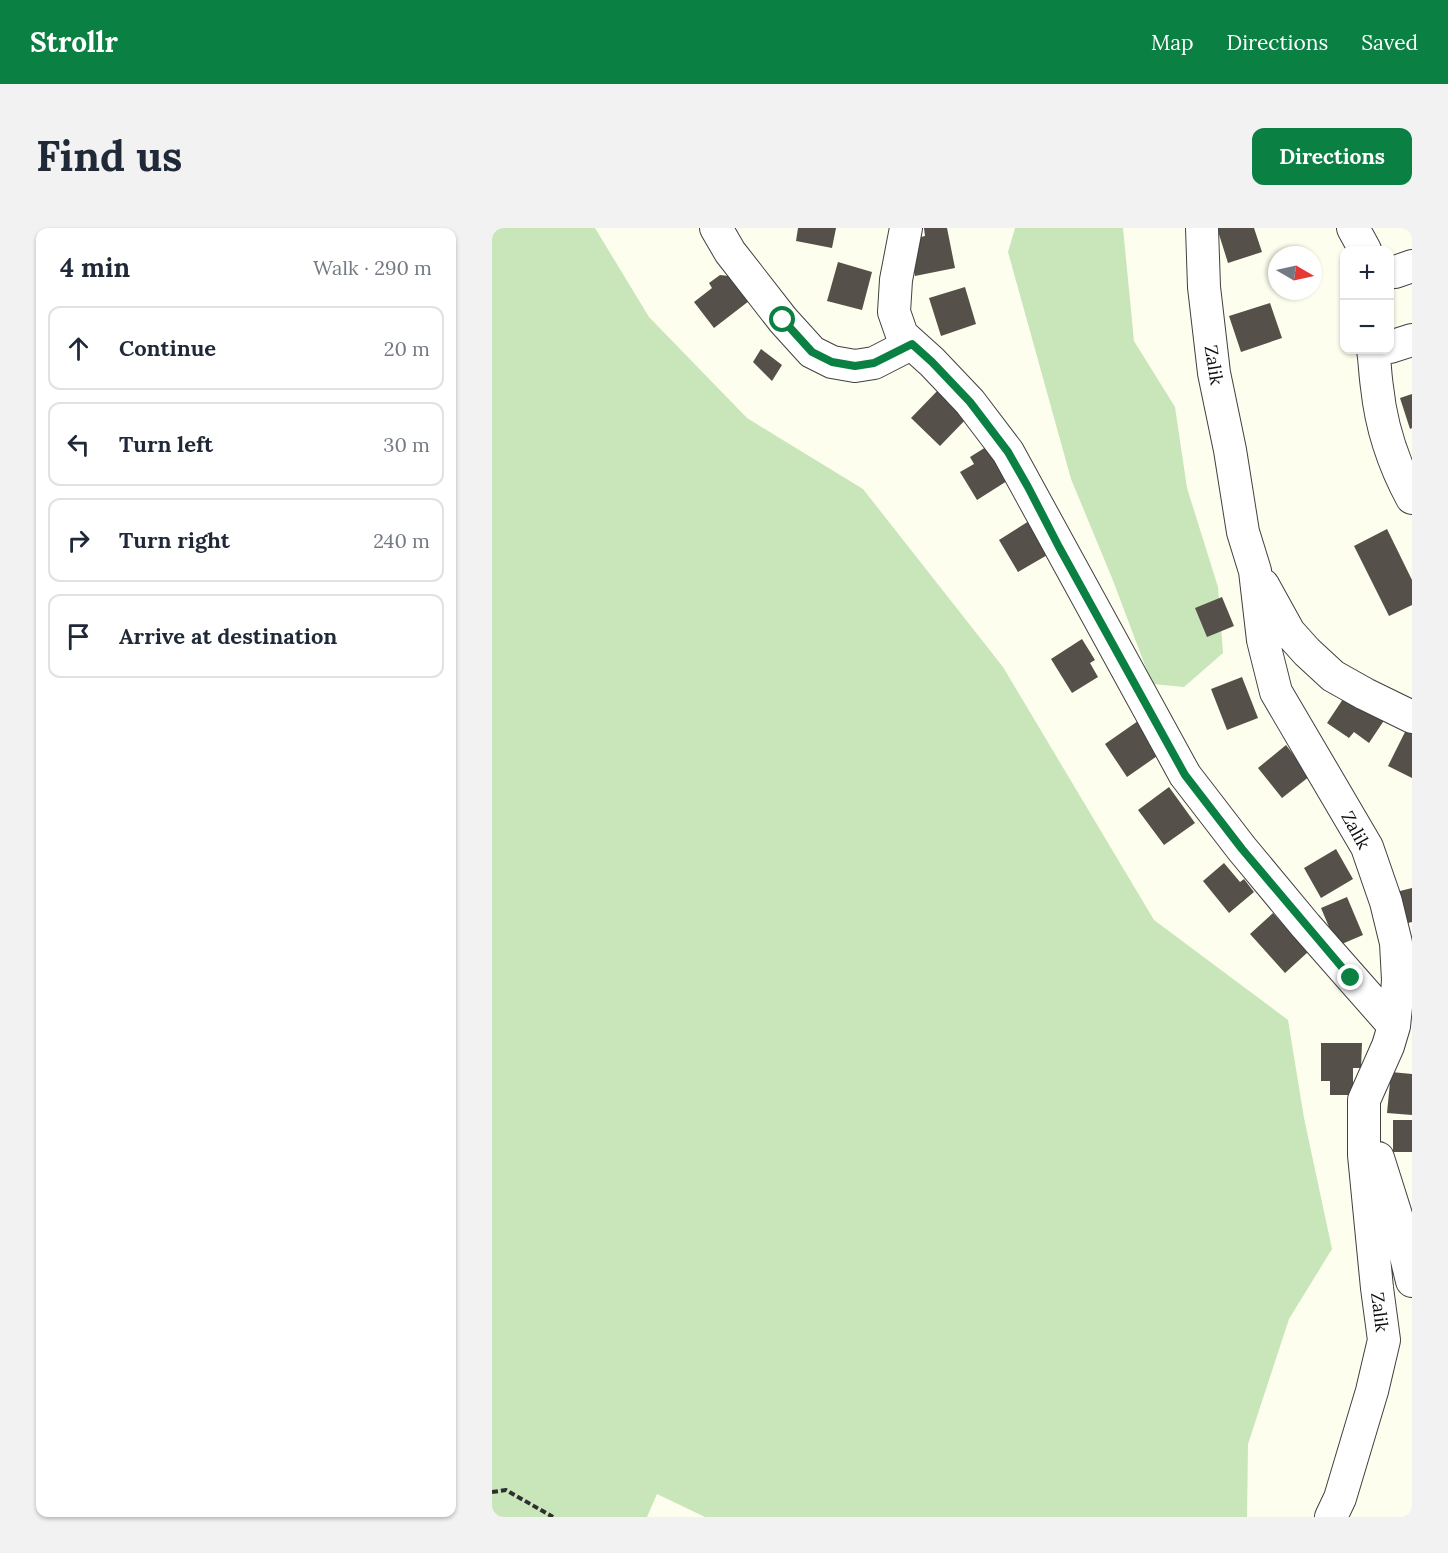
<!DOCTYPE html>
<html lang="en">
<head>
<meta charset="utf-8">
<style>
	:root { --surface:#fff; --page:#f2f2f3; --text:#1f2937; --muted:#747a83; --line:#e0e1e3; --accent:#0b8043 }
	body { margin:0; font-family:Lora,serif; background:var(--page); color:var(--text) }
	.controls { position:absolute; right:18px; top:18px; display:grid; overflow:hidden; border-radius:12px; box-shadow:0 2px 4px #0004 }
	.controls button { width:54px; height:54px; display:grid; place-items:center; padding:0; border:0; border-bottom:2px solid var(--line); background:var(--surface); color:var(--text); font:30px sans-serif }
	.compass { position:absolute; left:776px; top:18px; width:54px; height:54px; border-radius:50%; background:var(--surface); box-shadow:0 2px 4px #0004; rotate:99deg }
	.stop { position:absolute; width:18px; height:18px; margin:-14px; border:4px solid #0b8043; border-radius:50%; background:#fff }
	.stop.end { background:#0b8043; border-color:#fff; box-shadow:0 2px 6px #0008 }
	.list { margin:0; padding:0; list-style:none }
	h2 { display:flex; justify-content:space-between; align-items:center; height:78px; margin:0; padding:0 24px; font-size:26px }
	h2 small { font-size:20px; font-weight:400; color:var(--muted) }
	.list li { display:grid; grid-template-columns:39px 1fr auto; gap:18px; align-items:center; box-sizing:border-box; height:84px; margin:0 12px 12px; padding:0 12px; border:2px solid var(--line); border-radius:12px }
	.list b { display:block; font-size:22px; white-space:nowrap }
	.list em { font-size:20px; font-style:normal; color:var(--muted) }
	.icon { flex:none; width:33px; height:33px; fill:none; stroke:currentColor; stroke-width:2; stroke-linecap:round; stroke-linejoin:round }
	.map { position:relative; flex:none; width:920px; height:1289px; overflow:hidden; border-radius:12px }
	header { display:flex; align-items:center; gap:36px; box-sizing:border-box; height:84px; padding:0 30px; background:var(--accent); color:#fff }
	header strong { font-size:28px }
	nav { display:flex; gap:33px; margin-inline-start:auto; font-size:21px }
	.intro { display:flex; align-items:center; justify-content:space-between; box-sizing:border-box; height:144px; padding:0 36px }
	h1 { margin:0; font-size:42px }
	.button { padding:15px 27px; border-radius:12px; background:var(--accent); color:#fff; font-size:21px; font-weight:700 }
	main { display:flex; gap:36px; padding:0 36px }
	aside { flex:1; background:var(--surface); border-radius:12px; box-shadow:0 2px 4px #0004 }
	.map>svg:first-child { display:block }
	.green { fill:#c8e6ba }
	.building { fill:#55504a }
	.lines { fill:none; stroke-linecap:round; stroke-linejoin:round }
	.minor-casing { stroke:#404040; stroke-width:34 }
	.path { stroke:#2f2f2f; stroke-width:4; stroke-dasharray:6 3; stroke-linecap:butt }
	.minor { stroke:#fff; stroke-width:32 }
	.route { stroke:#0b8043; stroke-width:8 }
	.labels { text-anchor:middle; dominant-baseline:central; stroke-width:6; stroke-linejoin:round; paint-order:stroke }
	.street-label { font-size:18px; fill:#0d0d0d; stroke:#fff }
</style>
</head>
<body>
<header>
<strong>Strollr</strong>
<nav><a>Map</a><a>Directions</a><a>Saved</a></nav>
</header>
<div class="intro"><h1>Find us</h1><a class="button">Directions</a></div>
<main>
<aside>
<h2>4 min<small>Walk · 290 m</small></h2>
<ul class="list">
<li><svg class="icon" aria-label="ahead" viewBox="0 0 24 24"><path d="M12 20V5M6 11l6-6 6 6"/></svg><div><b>Continue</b></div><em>20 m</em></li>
<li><svg class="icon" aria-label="left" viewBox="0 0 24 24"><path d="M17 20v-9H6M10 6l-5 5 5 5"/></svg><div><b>Turn left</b></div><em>30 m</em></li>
<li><svg class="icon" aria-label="right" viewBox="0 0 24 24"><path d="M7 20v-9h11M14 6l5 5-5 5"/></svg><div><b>Turn right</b></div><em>240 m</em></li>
<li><svg class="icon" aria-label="arrive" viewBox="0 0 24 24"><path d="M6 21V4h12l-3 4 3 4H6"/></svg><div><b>Arrive at destination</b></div></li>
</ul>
</aside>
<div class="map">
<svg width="920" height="1289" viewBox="0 0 920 1289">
	<rect width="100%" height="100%" fill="#fefeee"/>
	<path class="green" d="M 0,0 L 103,0 L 157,89 L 255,190 L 371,261 L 511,439 L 662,692 L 796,792 L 812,890 L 840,1021 L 797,1091 L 756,1216 L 755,1289 L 213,1289 L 165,1266 L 155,1289 L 0,1289 Z
		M 523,0 L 631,0 L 642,113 L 683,179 L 695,260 L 726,359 L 731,425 L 692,459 L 660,456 L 620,350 L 579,251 L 516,24 Z"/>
	<path class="building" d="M 306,0 L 344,0 L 340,20 L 304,13 Z
		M 432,0 L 455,0 L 463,40 L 423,48 L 415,12 L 433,8 Z
		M 725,0 L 762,0 L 770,24 L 736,35 Z
		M 346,34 L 380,44 L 370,82 L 335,73 Z
		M 228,47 L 237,48 L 257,73 L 222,100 L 202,74 L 220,60 L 217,55 Z
		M 473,59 L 484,96 L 449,108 L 437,70 Z
		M 778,75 L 790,110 L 749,124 L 737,88 Z
		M 269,121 L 290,137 L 280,153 L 261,134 Z
		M 450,158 L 479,186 L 448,218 L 419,190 Z
		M 920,166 L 920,200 L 918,201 L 908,170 Z
		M 494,219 L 515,253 L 485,272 L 468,244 L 482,236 L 478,229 Z
		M 537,293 L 557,326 L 526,344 L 507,312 Z
		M 895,301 L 920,352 L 920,377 L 897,388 L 862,318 Z
		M 730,369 L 742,398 L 715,409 L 703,380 Z
		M 590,411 L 603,432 L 598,435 L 606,449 L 580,465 L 559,431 Z
		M 750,449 L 766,490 L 735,502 L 719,461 Z
		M 857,462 L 895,488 L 877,515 L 862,504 L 857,510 L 835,495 Z
		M 646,493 L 668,526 L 635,549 L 613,516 Z
		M 918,494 L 920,495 L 920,550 L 896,538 Z
		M 794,517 L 818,548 L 790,570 L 766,540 Z
		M 677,559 L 703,595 L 672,617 L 646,582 Z
		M 844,621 L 861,651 L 829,670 L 812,640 Z
		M 732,635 L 748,654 L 752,651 L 762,664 L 737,685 L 711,653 Z
		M 920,660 L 920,694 L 912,696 L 904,664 Z
		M 855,669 L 871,707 L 845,718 L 829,680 Z
		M 781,685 L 816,724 L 793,745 L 758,706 Z
		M 829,815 L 870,815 L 869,840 L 861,840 L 861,867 L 838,867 L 838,853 L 829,853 Z
		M 899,844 L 920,846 L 920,887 L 895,885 Z
		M 901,892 L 920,892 L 920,924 L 901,924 Z"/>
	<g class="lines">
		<g class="minor-casing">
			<path id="minor" d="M 224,0 L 238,24 L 291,92 L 320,124 L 340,134 L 363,138 L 382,135 L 419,116
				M 414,0 L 404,52 L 402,84 L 410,107 L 440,134 L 478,174 L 516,224 L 693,547 L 750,621 L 814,698 L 902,798
				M 710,0 L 712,59 L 722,145 L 738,222 L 751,304 L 763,343 L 771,412 L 784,464 L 875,619 L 894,674 L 904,715 L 906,752 L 904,779 L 902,798 L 896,818 L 872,872 L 872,927 L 885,1060 L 892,1112 L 880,1163 L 848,1270 L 839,1289
				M 861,0 L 873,22
				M 898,44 L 903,44 L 920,38
				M 898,119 L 920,112
				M 881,122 C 883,134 883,146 885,159 C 889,198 901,235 920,270
				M 771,357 L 797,404 L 815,424 L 841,448 L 873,466 L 920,489
				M 886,930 L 904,987 L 920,1053"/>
		</g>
		<path class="path" d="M 0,1264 L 14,1262 L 61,1289"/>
		<use href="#minor" class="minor"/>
	</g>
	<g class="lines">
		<path class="route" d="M 291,92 L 320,124 L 340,134 L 363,138 L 382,135 L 420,116 L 440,134 L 478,174 L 516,224 L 536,259 L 567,319 L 693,547 L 750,621 L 859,750"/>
	</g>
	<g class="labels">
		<g class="street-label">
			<text transform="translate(722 137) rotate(81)">Zalik</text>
			<text transform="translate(864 602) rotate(61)">Zalik</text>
			<text transform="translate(888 1084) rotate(83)">Zalik</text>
		</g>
	</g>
</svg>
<div class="controls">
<button>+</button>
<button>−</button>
</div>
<svg class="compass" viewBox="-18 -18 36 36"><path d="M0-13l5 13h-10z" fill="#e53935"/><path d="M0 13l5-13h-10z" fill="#747a83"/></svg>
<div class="stop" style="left:291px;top:92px"></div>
<div class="stop end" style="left:859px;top:750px"></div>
</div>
</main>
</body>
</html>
